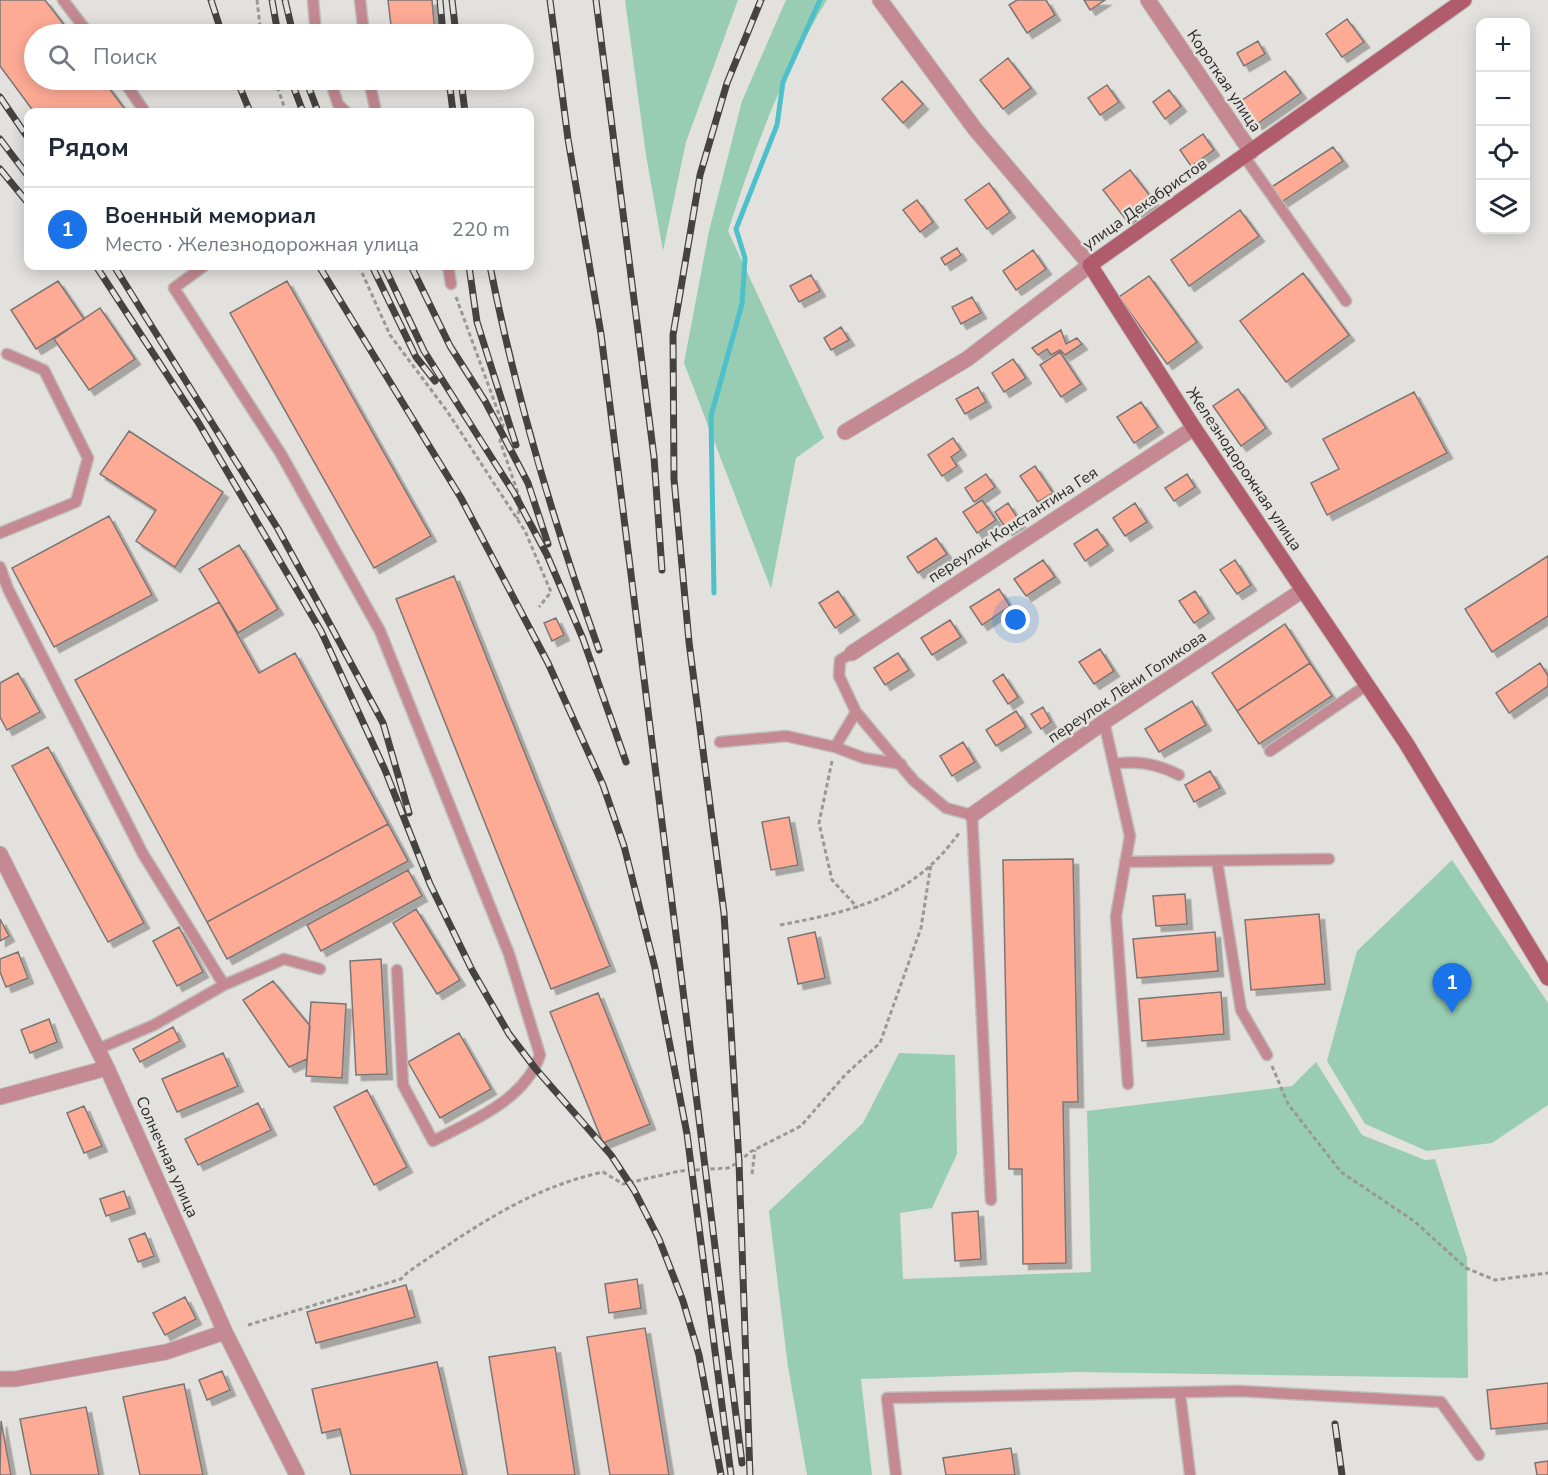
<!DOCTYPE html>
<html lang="ru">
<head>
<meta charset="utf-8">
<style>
	:root { --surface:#fff; --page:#f6f6f7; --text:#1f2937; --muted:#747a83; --line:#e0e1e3; --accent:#1a73e8 }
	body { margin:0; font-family:"Nunito Sans",sans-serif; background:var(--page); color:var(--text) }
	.controls { position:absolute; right:18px; top:18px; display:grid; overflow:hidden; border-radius:12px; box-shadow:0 3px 15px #0003 }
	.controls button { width:54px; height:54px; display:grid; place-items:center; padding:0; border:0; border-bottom:2px solid var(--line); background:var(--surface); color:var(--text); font:30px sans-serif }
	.you { position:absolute; left:1016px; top:620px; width:21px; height:21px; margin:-15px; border:4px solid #fff; border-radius:50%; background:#1a73e8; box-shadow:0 0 0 9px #1a73e833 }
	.badge { display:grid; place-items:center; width:39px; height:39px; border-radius:50%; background:var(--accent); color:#fff; font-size:20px; font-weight:700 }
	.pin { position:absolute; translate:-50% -50px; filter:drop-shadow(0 2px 3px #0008) }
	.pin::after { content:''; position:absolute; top:32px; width:21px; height:18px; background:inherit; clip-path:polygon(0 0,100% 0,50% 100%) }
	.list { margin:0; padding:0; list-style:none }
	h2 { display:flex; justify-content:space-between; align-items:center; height:78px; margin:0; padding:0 24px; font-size:26px }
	h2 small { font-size:20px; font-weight:400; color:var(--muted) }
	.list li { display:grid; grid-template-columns:39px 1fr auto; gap:18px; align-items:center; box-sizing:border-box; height:84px; padding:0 24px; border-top:2px solid var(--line) }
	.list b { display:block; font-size:22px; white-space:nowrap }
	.list p { margin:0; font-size:20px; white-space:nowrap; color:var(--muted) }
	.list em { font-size:20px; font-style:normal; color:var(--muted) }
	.icon { flex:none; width:33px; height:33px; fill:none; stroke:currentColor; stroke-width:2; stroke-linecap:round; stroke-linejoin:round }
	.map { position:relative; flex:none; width:1548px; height:1475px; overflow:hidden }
	.search { position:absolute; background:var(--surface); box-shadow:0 3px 15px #0003; left:24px; top:24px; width:510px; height:66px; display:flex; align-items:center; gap:15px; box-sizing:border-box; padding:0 21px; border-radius:33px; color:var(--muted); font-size:22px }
	.panel { position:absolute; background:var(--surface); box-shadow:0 3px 15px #0003; left:24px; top:108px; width:510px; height:162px; border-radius:12px }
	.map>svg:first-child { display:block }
	.green { fill:#98cdb3 }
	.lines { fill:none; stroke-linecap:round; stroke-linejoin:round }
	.stream { stroke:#4dc0c9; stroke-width:5 }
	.building { fill:#feab95; stroke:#7a7675; stroke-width:1.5; filter:url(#shadow) }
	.lane-casing { stroke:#bfbdb9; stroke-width:13 }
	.street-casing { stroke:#bfbdb9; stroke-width:17 }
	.secondary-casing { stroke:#bfbdb9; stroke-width:17 }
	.path { stroke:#999895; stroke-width:3; stroke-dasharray:4.5 3; stroke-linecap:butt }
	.lane { stroke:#c48992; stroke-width:10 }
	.street { stroke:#c48992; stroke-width:15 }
	.secondary { stroke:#b15c6d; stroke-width:15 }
	.rail-casing { stroke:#454342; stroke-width:7 }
	.rail { stroke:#e3e1dd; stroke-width:4.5; stroke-dasharray:14; stroke-linecap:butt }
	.labels { text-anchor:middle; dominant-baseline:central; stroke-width:5; stroke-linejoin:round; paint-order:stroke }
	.street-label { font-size:16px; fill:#2d2c2b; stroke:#e3e1dd }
</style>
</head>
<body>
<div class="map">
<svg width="1548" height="1475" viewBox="0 0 1548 1475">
	<defs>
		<filter id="shadow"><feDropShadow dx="5.5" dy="5.5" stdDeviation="0" flood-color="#0004"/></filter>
	</defs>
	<rect width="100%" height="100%" fill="#e3e1dd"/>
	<path class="green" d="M 625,0 L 738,0 L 686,142 L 663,251 L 646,155 Z
		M 786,0 L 827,0 C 782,72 754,151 728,231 L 824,438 L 796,458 L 771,589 L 684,363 L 709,231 L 742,101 Z
		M 1452,860 L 1548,1003 L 1548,1105 L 1492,1143 L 1427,1151 L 1365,1124 L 1327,1061 L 1357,951 Z
		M 899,1053 L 955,1055 L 957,1154 L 932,1208 L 900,1213 L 903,1279 L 1091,1272 L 1087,1111 L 1292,1086 L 1316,1062 L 1362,1135 L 1425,1160 L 1435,1159 L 1467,1258 L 1468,1378 L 1077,1372 L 861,1379 L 872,1475 L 807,1475 L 788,1367 L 769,1211 L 863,1123 Z"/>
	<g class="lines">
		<path class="stream" d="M 714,593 L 711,416 L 742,304 L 745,258 L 736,229 L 777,125 L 783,82 L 820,0"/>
	</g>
	<path class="building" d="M 0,0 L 45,0 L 71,34 L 34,34 L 34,80 L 103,80 L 127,112 L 34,112 L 0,66 Z
		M 388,0 L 432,0 L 435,34 L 392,34 Z
		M 1017,0 L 1046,0 L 1055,15 L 1027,33 L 1009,5 Z
		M 1084,0 L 1105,0 L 1090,10 Z
		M 1347,19 L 1364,42 L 1342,57 L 1326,34 Z
		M 1258,41 L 1265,54 L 1244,66 L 1237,53 Z
		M 1008,58 L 1031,88 L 1003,109 L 980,80 Z
		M 1285,71 L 1301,93 L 1257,124 L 1241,101 Z
		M 902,81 L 923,104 L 903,123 L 882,99 Z
		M 1107,85 L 1119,102 L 1100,115 L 1088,98 Z
		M 1169,90 L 1181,106 L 1165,119 L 1153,102 Z
		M 1203,134 L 1214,150 L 1191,166 L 1180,150 Z
		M 1333,147 L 1343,161 L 1280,203 L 1270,188 Z
		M 1130,170 L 1154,201 L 1127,221 L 1103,190 Z
		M 989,183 L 1010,212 L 987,229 L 965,200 Z
		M 917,200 L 933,222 L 920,232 L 903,210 Z
		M 1240,210 L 1259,236 L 1189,286 L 1171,260 Z
		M 957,248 L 961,255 L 945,265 L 941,258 Z
		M 1033,250 L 1046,269 L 1016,290 L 1003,271 Z
		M 1303,273 L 1349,335 L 1286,382 L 1240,321 Z
		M 811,275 L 820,291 L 799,302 L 790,286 Z
		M 1149,276 L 1197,342 L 1167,364 L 1119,297 Z
		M 58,281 L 84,319 L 36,349 L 11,310 Z
		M 287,281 L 431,536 L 374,568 L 230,313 Z
		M 972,297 L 981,313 L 961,324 L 952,307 Z
		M 100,308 L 135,359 L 89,390 L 54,339 Z
		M 841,327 L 849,340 L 831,350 L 824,338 Z
		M 1061,330 L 1066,344 L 1077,338 L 1082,344 L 1065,355 L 1060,350 L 1051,355 L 1047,349 L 1038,355 L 1032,348 Z
		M 1060,352 L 1081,384 L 1061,397 L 1040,365 Z
		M 1013,359 L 1026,378 L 1004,392 L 992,373 Z
		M 978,387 L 986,402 L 965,414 L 956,399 Z
		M 1238,389 L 1266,428 L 1241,446 L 1213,406 Z
		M 1414,392 L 1447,453 L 1327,515 L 1311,483 L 1339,469 L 1323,439 Z
		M 1141,402 L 1158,427 L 1134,443 L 1117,417 Z
		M 129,431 L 223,492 L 175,567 L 136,541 L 156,510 L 100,474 Z
		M 953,438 L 961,450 L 951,457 L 957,466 L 942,476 L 928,455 Z
		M 1035,466 L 1053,493 L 1038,502 L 1020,476 Z
		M 986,474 L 995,487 L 974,502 L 965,488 Z
		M 1187,474 L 1195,487 L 1174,501 L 1165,488 Z
		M 982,500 L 996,520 L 977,533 L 963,512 Z
		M 1008,503 L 1020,522 L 1007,530 L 995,512 Z
		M 1135,503 L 1147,522 L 1125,536 L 1113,518 Z
		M 109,516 L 152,595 L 54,647 L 12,568 Z
		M 1097,529 L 1108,545 L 1085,561 L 1074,544 Z
		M 936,538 L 947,554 L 918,573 L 907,557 Z
		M 239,545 L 278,609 L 238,633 L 199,569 Z
		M 1548,556 L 1548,616 L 1492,652 L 1465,609 Z
		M 1043,560 L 1055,577 L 1026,596 L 1014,579 Z
		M 1235,560 L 1251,585 L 1237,594 L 1220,570 Z
		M 454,576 L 610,966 L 551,989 L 396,599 Z
		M 999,589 L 1010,606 L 982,625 L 970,607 Z
		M 838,591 L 854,615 L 835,628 L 819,603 Z
		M 1195,591 L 1209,613 L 1194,623 L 1179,601 Z
		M 219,602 L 259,673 L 295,653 L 388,824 L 207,922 L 75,680 Z
		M 556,618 L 564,635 L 552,641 L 544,623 Z
		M 950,620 L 961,637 L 932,655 L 921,638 Z
		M 1285,624 L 1310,663 L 1237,711 L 1212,673 Z
		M 1100,649 L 1114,671 L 1094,684 L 1079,662 Z
		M 898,653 L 909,670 L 885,685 L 874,668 Z
		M 1310,663 L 1332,696 L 1259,744 L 1237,711 Z
		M 1540,663 L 1548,676 L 1548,686 L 1509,713 L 1496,693 Z
		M 18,673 L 40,712 L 7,730 L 0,717 L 0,683 Z
		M 1003,674 L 1018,697 L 1008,704 L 993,681 Z
		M 1192,701 L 1206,725 L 1159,752 L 1145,729 Z
		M 1043,707 L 1051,722 L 1041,729 L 1031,714 Z
		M 1016,711 L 1026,727 L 996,746 L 986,730 Z
		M 963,742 L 975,762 L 952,776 L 940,756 Z
		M 48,747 L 144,923 L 108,942 L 12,766 Z
		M 1210,771 L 1220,788 L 1194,802 L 1185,785 Z
		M 789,817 L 798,865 L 771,870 L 762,822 Z
		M 388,824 L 408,861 L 227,959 L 207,922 Z
		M 1073,859 L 1078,1102 L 1063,1102 L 1066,1263 L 1023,1264 L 1022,1169 L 1009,1169 L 1003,860 Z
		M 408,870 L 422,896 L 321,951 L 307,925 Z
		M 1185,894 L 1187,924 L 1156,926 L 1153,896 Z
		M 416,909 L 460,980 L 437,994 L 393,923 Z
		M 1319,914 L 1325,984 L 1251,990 L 1245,920 Z
		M 0,919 L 9,936 L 0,941 Z
		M 179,927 L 203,972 L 177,986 L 153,941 Z
		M 815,932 L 825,978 L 798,984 L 788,938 Z
		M 1215,932 L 1218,971 L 1137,978 L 1133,939 Z
		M 18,952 L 28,978 L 6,987 L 0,972 L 0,959 Z
		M 381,959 L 387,1074 L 356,1075 L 350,961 Z
		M 273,981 L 310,1026 L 307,1059 L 289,1067 L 243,1000 Z
		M 1221,992 L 1224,1034 L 1142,1041 L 1139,999 Z
		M 598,993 L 650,1124 L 603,1143 L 550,1012 Z
		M 311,1002 L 346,1004 L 342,1078 L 306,1076 Z
		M 49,1019 L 57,1042 L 30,1053 L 21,1030 Z
		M 173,1027 L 180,1041 L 140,1062 L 133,1049 Z
		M 459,1033 L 491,1089 L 440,1118 L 408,1062 Z
		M 223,1053 L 238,1086 L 177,1112 L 162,1079 Z
		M 367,1090 L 407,1167 L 374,1185 L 334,1107 Z
		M 258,1103 L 271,1130 L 198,1165 L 185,1139 Z
		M 84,1106 L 102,1146 L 84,1153 L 67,1113 Z
		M 124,1191 L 130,1208 L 106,1216 L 100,1199 Z
		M 978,1211 L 981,1259 L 955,1261 L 952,1213 Z
		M 145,1233 L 154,1256 L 138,1262 L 129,1239 Z
		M 637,1279 L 641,1308 L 609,1313 L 605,1284 Z
		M 406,1285 L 415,1317 L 316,1343 L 307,1312 Z
		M 185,1297 L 196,1319 L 165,1335 L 153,1313 Z
		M 645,1328 L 669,1475 L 610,1475 L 587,1337 Z
		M 555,1347 L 575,1475 L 508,1475 L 489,1357 Z
		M 437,1362 L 463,1475 L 351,1475 L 340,1429 L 322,1433 L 312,1389 Z
		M 222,1371 L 230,1390 L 207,1400 L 199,1380 Z
		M 1548,1383 L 1548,1423 L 1491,1429 L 1487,1390 Z
		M 184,1384 L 203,1475 L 140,1475 L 123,1397 Z
		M 86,1407 L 99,1475 L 31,1475 L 20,1419 Z
		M 1,1421 L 11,1475 L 0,1475 Z
		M 1011,1448 L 1015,1475 L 946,1475 L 943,1458 Z
		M 1548,1461 L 1548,1475 L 1537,1475 L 1535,1463 Z"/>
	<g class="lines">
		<g class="lane-casing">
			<path id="lane" d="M 63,0 L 89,34
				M 313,0 L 316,34
				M 360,0 L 364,34
				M 123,80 L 145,112
				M 330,80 L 338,104 L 346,112
				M 369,80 L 376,112
				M 1244,156 L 1346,301
				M 204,266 L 174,288 L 281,454 L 380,631 L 509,954 L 540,1055 C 525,1100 472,1121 433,1141 L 403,1085 L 397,970
				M 448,266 L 451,284
				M 0,533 L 76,502 L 88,458 L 44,370 L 7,354
				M 0,567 L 8,589 L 143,854 L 224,985 L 154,1025 L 98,1049
				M 856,712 L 914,781 L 946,808 L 972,815 L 991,1200
				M 1104,722 L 1130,836 L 1116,916 L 1128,1084
				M 720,742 L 786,736 L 835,747 L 864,758 L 901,764
				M 835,747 L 856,712 L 839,676 L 840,660 L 852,653
				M 1270,751 L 1367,685
				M 1114,764 C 1137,760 1158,764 1179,775
				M 1217,861 L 1241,1010 L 1267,1055
				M 1125,862 L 1329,859
				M 224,985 L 284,959 L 320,969
				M 1180,1393 L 1190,1475
				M 896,1475 L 887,1398 L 1239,1391 L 1441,1402 L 1479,1455"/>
		</g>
		<g class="street-casing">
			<path id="street" d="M 1148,0 L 1251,152
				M 845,432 L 967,359 L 1090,265 L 975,129 L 880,0
				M 852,653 L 1194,428
				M 972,815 L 1104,722 L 1303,590
				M 0,854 L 107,1068 L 225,1332 L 297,1475
				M 0,1097 L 107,1068
				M 0,1379 L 15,1379 L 166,1352 L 225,1332"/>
		</g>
		<g class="secondary-casing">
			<path id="secondary" d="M 1464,0 L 1090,265 L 1194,428 L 1406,743 L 1548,978"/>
		</g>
		<path class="path" d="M 257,0 L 261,34
			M 275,80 L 286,112
			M 359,266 L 390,335 L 447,411 L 525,531 L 551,592 L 539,607
			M 456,297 L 503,425 L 500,441 L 521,502 L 517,519
			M 832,761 L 819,823 L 832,880 L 858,908
			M 780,925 C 853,911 913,898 959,833
			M 1272,1066 L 1288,1104 L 1341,1172 L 1414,1221 L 1466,1268 L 1495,1280 L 1548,1273
			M 752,1174 L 755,1150
			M 248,1325 L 401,1279 L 408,1272 C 472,1229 526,1189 603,1172 L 623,1184 L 680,1171 L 728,1168 L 739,1162 L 750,1152 L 801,1126 L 845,1075 L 880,1043 L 921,928 L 931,864"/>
		<use href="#lane" class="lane"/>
		<use href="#street" class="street"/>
		<use href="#secondary" class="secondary"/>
		<g class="rail-casing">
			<path id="rail" d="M 211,0 L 222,34
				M 272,0 L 278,34
				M 285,0 L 293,34
				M 440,0 L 443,34
				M 452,0 L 456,34
				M 550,0 L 568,139 L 601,334 L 742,1463
				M 596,0 L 654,457 L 662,570
				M 237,80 L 250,112
				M 291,80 L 303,112
				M 306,80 L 318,112
				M 449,80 L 453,112
				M 461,80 L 465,112
				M 0,97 L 28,138
				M 0,139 L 28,176
				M 0,169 L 28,203
				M 96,266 L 198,422 L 321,631 L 385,770 L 430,884 L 472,970 L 509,1034 L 535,1068 L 611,1155 L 634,1190 L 659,1239 L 683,1301 L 699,1355 L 721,1475
				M 114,266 L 278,529 L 333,630 L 383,723 L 409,813
				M 319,266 L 461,498 L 548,663 L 603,785 L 624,846 L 655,968 L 687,1134 L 731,1475
				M 372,266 L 416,357 L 435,381
				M 384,266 L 424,351 L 514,493 L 547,555 L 583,639 L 626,762
				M 411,266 L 450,346 L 485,401 L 528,483 L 548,544
				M 469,266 L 477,322 L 516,445
				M 490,266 C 516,397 554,524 599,650
				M 1335,1424 L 1342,1475
				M 750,1475 L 739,1162 L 724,913 L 689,642 L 674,479 L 673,335 L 700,175 L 727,83 L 761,0"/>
		</g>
		<use href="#rail" class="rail"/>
	</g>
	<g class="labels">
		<g class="street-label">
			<text transform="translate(1224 81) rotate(56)">Короткая улица</text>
			<text transform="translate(1145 204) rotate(-35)">улица Декабристов</text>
			<text transform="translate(1244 469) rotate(56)">Железнодорожная улица</text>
			<text transform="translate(1013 525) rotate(-33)">переулок Константина Гея</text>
			<text transform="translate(1127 687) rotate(-34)">переулок Лёни Голикова</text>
			<text transform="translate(167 1157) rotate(66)">Солнечная улица</text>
		</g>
	</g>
</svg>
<div class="controls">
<button>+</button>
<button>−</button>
<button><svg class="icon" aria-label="locate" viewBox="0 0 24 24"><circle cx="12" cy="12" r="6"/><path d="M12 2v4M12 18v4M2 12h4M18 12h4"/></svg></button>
<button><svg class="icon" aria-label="layers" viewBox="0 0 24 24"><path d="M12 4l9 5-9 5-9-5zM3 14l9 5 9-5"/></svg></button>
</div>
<div class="you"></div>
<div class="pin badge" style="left:1452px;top:1013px">1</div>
<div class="search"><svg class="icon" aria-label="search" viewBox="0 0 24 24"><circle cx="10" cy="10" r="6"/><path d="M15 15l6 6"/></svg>Поиск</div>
<section class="panel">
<h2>Рядом<small></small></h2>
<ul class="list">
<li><span class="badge">1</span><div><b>Военный мемориал</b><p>Место · Железнодорожная улица</p></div><em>220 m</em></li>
</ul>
</section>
</div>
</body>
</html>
